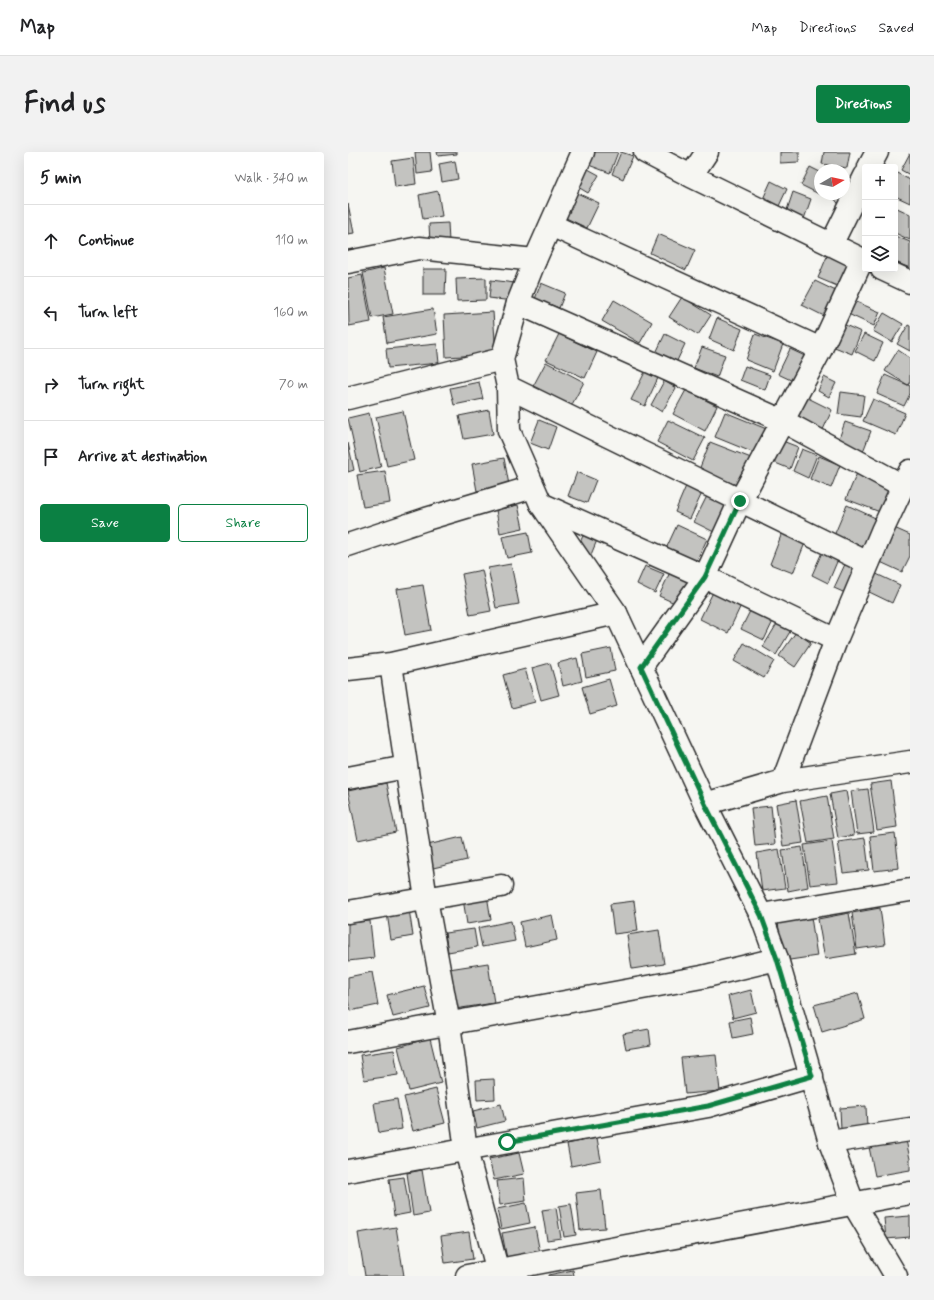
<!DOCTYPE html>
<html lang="en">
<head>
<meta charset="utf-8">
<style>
	:root { --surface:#fff; --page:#f2f2f2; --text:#202124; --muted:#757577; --line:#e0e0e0; --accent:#0b8043 }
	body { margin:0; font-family:Mynerve,sans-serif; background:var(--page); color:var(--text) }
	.controls { position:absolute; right:12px; top:12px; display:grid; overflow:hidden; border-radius:4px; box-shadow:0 4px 16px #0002 }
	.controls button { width:36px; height:36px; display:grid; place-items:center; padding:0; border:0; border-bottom:1px solid var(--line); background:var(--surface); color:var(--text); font:20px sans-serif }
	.compass { position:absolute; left:466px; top:12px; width:36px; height:36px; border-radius:50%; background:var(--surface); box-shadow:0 4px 16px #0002; rotate:81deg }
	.stop { position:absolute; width:12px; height:12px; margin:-9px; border:3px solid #0b8043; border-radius:50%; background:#fff }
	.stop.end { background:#0b8043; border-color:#fff; box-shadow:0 1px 4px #0008 }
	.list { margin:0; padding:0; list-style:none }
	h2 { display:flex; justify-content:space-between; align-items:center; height:52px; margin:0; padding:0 16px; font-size:17px }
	h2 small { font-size:13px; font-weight:400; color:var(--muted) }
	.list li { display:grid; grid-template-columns:26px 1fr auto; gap:12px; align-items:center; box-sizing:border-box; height:72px; padding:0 16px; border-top:1px solid var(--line) }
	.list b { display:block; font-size:15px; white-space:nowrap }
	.list em { font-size:13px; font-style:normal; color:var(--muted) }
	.actions { display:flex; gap:8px; padding:12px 16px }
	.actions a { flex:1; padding:9px 0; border:1px solid var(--accent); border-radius:4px; text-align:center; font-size:14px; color:var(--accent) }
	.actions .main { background:var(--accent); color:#fff }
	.icon { flex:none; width:22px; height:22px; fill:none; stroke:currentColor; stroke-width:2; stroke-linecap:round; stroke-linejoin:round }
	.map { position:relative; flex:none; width:562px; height:1124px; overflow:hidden; border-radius:4px }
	header { display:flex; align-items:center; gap:24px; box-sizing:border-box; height:56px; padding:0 20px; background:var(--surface); border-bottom:1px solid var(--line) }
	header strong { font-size:19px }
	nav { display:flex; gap:22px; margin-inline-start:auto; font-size:14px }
	.intro { display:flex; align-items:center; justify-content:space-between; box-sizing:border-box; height:96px; padding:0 24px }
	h1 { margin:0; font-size:28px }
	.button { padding:10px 18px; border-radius:4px; background:var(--accent); color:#fff; font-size:14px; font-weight:700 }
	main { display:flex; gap:24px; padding:0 24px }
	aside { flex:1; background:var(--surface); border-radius:4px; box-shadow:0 4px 16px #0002 }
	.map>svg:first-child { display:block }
	.building { fill:#c3c3c0; stroke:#2b2b2b }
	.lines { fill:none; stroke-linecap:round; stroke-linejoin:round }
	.minor-casing { stroke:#2b2b2b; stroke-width:25 }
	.major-casing { stroke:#2b2b2b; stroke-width:25 }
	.minor { stroke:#f6f6f2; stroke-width:22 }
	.major { stroke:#f6f6f2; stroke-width:22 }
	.route { stroke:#0b8043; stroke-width:5 }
</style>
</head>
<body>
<header>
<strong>Map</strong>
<nav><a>Map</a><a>Directions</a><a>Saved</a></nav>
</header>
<div class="intro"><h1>Find us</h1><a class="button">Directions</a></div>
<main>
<aside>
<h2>5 min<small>Walk · 340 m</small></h2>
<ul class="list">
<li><svg class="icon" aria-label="ahead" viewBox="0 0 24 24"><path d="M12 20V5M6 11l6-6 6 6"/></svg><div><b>Continue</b></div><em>110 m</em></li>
<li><svg class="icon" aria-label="left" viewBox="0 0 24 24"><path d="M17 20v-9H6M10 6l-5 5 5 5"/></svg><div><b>Turn left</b></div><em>160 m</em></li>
<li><svg class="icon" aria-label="right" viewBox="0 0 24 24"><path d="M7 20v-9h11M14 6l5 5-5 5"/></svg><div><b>Turn right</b></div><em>70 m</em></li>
<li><svg class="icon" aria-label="arrive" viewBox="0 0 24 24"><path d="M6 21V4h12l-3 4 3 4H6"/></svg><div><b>Arrive at destination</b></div></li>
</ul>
<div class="actions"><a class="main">Save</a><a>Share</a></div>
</aside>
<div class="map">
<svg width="562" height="1124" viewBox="0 0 562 1124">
	<rect width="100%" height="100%" fill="#f6f6f2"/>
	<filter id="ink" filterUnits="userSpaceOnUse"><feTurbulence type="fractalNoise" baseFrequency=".025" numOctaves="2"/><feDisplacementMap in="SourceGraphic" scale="8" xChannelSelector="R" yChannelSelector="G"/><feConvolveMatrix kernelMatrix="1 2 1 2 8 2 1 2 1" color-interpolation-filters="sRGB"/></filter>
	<g filter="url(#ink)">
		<path class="building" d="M 67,0 L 82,0 L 84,20 L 69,22 Z
			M 89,0 L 109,0 L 109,2 L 90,4 Z
			M 243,0 L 270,0 L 262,21 L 238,12 Z
			M 273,0 L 285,4 L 275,27 L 264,22 Z
			M 432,0 L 451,0 L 451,10 L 432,11 Z
			M 476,0 L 502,0 L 499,16 L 474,12 Z
			M 562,1 L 562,23 L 553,18 Z
			M 65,6 L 68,32 L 47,35 L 44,9 Z
			M 107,9 L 110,27 L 94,30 L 91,12 Z
			M 462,15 L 472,20 L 472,40 L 471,42 L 453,33 Z
			M 240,17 L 251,23 L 240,41 L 230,35 Z
			M 547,20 L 562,28 L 562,51 L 547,44 Z
			M 423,29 L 439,37 L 431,54 L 415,47 Z
			M 496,31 L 505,45 L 492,54 L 483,42 L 496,42 Z
			M 90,39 L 94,64 L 75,67 L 71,43 Z
			M 445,40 L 463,47 L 456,67 L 438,61 Z
			M 229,41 L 251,51 L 239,76 L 218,66 Z
			M 0,52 L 6,81 L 0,82 Z
			M 547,55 L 562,62 L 562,88 L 547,81 Z
			M 100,71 L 101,90 L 82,91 L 81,72 Z
			M 310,82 L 347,98 L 338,118 L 302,101 Z
			M 547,84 L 562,90 L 562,116 L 547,110 Z
			M 480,102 L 504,112 L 494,136 L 470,126 Z
			M 36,116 L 45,162 L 24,166 L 15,121 Z
			M 75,117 L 98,117 L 97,143 L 75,143 Z
			M 14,123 L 23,170 L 1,174 L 0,126 Z
			M 138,126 L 138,148 L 109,149 L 108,127 Z
			M 143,128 L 167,131 L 164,149 L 141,146 Z
			M 467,129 L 492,141 L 480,166 L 454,153 Z
			M 193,131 L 217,141 L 211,156 L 187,147 Z
			M 334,145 L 363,163 L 350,183 L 321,165 Z
			M 266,148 L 304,170 L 292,191 L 254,169 Z
			M 504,148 L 532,160 L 526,174 L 498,161 Z
			M 85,157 L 89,182 L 39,191 L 35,165 Z
			M 145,160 L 148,202 L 98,205 L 96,163 Z
			M 536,161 L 555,172 L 544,190 L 525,179 Z
			M 369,166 L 394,177 L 386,198 L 361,187 Z
			M 488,169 L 513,180 L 504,202 L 479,192 Z
			M 560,173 L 562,174 L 562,199 L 549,192 Z
			M 211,182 L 249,200 L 237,226 L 198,208 Z
			M 317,182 L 337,192 L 327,213 L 307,203 Z
			M 407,182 L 435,192 L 425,219 L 398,208 Z
			M 516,182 L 535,191 L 527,209 L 507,199 Z
			M 89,192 L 91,211 L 40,216 L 38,197 Z
			M 354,195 L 377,203 L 369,225 L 346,216 Z
			M 442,197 L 459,205 L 447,230 L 430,222 Z
			M 550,198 L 562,206 L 562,229 L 560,233 L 537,219 Z
			M 198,210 L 236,230 L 220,260 L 182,240 Z
			M 397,214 L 422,223 L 417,238 L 392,228 Z
			M 297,220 L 310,226 L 297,254 L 283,248 Z
			M 537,223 L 562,234 L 562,242 L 556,254 L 529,242 Z
			M 476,225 L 488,231 L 481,245 L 470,239 Z
			M 316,229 L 328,236 L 314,260 L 303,253 Z
			M 131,230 L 135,247 L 106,253 L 102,236 Z
			M 338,238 L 369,254 L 357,279 L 325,262 Z
			M 493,240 L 516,243 L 513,265 L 490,262 Z
			M 456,244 L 484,258 L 474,280 L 445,266 Z
			M 525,247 L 557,261 L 548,283 L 515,269 Z
			M 141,258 L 145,282 L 116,287 L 111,264 Z
			M 55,259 L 66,308 L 39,314 L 28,265 Z
			M 377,260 L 421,278 L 411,303 L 367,285 Z
			M 21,261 L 33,315 L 12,320 L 0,266 Z
			M 191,268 L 208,275 L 200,298 L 182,291 Z
			M 320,268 L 357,286 L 345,309 L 309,290 Z
			M 497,270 L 523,279 L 514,302 L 489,292 Z
			M 432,288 L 450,295 L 442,317 L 425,310 Z
			M 362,290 L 403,306 L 391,334 L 351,318 Z
			M 0,291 L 6,318 L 0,320 Z
			M 454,297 L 469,303 L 460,326 L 445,319 Z
			M 471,304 L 492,313 L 483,336 L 462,327 Z
			M 156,306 L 161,333 L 129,339 L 124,312 Z
			M 37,319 L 42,351 L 15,355 L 9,323 Z
			M 229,320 L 248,328 L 239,351 L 220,344 Z
			M 509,321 L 542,334 L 532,360 L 498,347 Z
			M 338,334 L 354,341 L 342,367 L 327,360 Z
			M 360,342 L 380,352 L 366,380 L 346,370 Z
			M 170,353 L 175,376 L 152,381 L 148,358 Z
			M 499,353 L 534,369 L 520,402 L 485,386 Z
			M 329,373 L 359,387 L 347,413 L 317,399 Z
			M 239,375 L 252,381 L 242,405 L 228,399 Z
			M 544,375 L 562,383 L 562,404 L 554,420 L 528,408 Z
			M 180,380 L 184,401 L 159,406 L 154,385 Z
			M 434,381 L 457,391 L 445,421 L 422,412 Z
			M 475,398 L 491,405 L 480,431 L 464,423 Z
			M 498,410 L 515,417 L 504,444 L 486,436 Z
			M 163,412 L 171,452 L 148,456 L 140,416 Z
			M 297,414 L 316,422 L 307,441 L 289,432 Z
			M 134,418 L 143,459 L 122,463 L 114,422 Z
			M 323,418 L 342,427 L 331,453 L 311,444 Z
			M 524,420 L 552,433 L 544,451 L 515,437 Z
			M 75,433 L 83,478 L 57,483 L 49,437 Z
			M 366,438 L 394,451 L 380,481 L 352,467 Z
			M 404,455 L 427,465 L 416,488 L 393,477 Z
			M 430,470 L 443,478 L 428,503 L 415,495 Z
			M 448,480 L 463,491 L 447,515 L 431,504 Z
			M 396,491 L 426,509 L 416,526 L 386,509 Z
			M 263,496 L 267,519 L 238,525 L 234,502 Z
			M 229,506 L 234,529 L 215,534 L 210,511 Z
			M 202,511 L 211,543 L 193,548 L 184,516 Z
			M 177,517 L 187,550 L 164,556 L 155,523 Z
			M 261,527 L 269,554 L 242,562 L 234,535 Z
			M 543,629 L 549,675 L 529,678 L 522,632 Z
			M 38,631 L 48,680 L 10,688 L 0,639 Z
			M 520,637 L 526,680 L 509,682 L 503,639 Z
			M 498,639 L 506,683 L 490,686 L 482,642 Z
			M 479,644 L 486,687 L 460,691 L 452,649 Z
			M 448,648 L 455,691 L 435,694 L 428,652 Z
			M 423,654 L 427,692 L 407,694 L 403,656 Z
			M 547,681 L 551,716 L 526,719 L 522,684 Z
			M 114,685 L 119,708 L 81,717 L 75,694 Z
			M 517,686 L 521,718 L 495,721 L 490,690 Z
			M 484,689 L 490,730 L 462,733 L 456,693 Z
			M 454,695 L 460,735 L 440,739 L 434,698 Z
			M 431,697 L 437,736 L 414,739 L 409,701 Z
			M 139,743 L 143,768 L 119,772 L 115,747 Z
			M 286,749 L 290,779 L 266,782 L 262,752 Z
			M 532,756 L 537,793 L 509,797 L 504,761 Z
			M 61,757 L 65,784 L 43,788 L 39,761 Z
			M 501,761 L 508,802 L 477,807 L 470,767 Z
			M 204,763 L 209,788 L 177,795 L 172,770 Z
			M 463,765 L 469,804 L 435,809 L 430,770 Z
			M 22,769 L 26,806 L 0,809 L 0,771 Z
			M 163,769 L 167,789 L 134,795 L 130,776 Z
			M 126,777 L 129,795 L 100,800 L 97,781 Z
			M 311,778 L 316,812 L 284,817 L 279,783 Z
			M 140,811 L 146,851 L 107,857 L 101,817 Z
			M 24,820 L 30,853 L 2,859 L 0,847 L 0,825 Z
			M 76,834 L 82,856 L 45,865 L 39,843 Z
			M 403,838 L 408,860 L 385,866 L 380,844 Z
			M 510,841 L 517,867 L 474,880 L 466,853 Z
			M 402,865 L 405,882 L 385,886 L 382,869 Z
			M 301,877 L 303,893 L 278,897 L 275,882 Z
			M 82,886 L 93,931 L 61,939 L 50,895 Z
			M 46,898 L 50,923 L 16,928 L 12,903 Z
			M 368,903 L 372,939 L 337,942 L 333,906 Z
			M 146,927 L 147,947 L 129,948 L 128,928 Z
			M 88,937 L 97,971 L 65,979 L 56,945 Z
			M 49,947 L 54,977 L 31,981 L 26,951 Z
			M 153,952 L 157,969 L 129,976 L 125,959 Z
			M 518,954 L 519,976 L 493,978 L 492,956 Z
			M 249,986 L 253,1008 L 223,1014 L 219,992 Z
			M 558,988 L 562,1007 L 562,1018 L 527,1024 L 521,995 Z
			M 171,1001 L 176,1022 L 146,1028 L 141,1007 Z
			M 74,1018 L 81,1061 L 65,1064 L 59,1021 Z
			M 56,1025 L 62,1061 L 46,1064 L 41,1027 Z
			M 176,1026 L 178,1049 L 152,1053 L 149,1029 Z
			M 253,1038 L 257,1076 L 232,1078 L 228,1041 Z
			M 178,1051 L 182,1071 L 153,1077 L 149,1057 Z
			M 223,1052 L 228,1083 L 216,1085 L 211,1054 Z
			M 208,1056 L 213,1086 L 199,1088 L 194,1058 Z
			M 562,1064 L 562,1085 L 538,1087 L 536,1066 Z
			M 48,1075 L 56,1124 L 17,1124 L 10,1081 Z
			M 187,1075 L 192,1101 L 159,1107 L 154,1081 Z
			M 121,1080 L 125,1107 L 97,1111 L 93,1084 Z
			M 225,1118 L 226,1124 L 200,1124 L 200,1123 Z"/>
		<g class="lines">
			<g class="minor-casing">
				<path id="minor" d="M 297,0 L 343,24 L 517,109
					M 521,15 L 529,0
					M 343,24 L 359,0
					M 203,73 L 473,197
					M 483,93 L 517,24
					M 0,110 L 71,96 L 187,108
					M 534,117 L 562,130
					M 170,151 L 435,269 L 555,334
					M 160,235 L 520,411
					M 0,246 L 154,207
					M 193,352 L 357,425 L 488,488
					M 0,393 L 78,367 L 185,335
					M 43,512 L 78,747 L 101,872 L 118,998 L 151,1124
					M 293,515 L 357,425 L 392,349 L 473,197 L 514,108
					M 0,517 L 43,512 L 268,461
					M 0,626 L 58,615
					M 435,629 L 488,488 L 534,379 L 562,319
					M 357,652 L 435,629 L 562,610
					M 0,760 L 153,734
					M 413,763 L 562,738
					M 0,890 L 354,825 L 429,807
					M 482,990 L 562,978
					M 0,1019 L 360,954 L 464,924
					M 119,1124 L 562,1041"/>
			</g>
			<g class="major-casing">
				<path id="major" d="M 235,0 L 187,108 L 170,151 L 154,207 L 160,235 L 161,279 L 193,352 L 268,461 L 357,652 L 413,763 L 429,807 L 482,990 L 505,1051 L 548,1124"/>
			</g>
			<use href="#minor" class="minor"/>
			<use href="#major" class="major"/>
		</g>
	</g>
	<g class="lines" filter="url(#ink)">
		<path class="route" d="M 159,990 L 360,954 L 464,924 L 429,807 L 413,763 L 357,652 L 293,515 L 357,425 L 392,349"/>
	</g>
</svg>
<div class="controls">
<button>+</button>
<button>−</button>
<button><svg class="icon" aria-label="layers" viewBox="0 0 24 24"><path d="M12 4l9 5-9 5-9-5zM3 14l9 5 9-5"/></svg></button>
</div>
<svg class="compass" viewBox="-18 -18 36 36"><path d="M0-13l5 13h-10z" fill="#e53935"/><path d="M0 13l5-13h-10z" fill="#757577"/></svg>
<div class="stop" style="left:159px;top:990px"></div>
<div class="stop end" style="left:392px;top:349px"></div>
</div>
</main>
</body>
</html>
